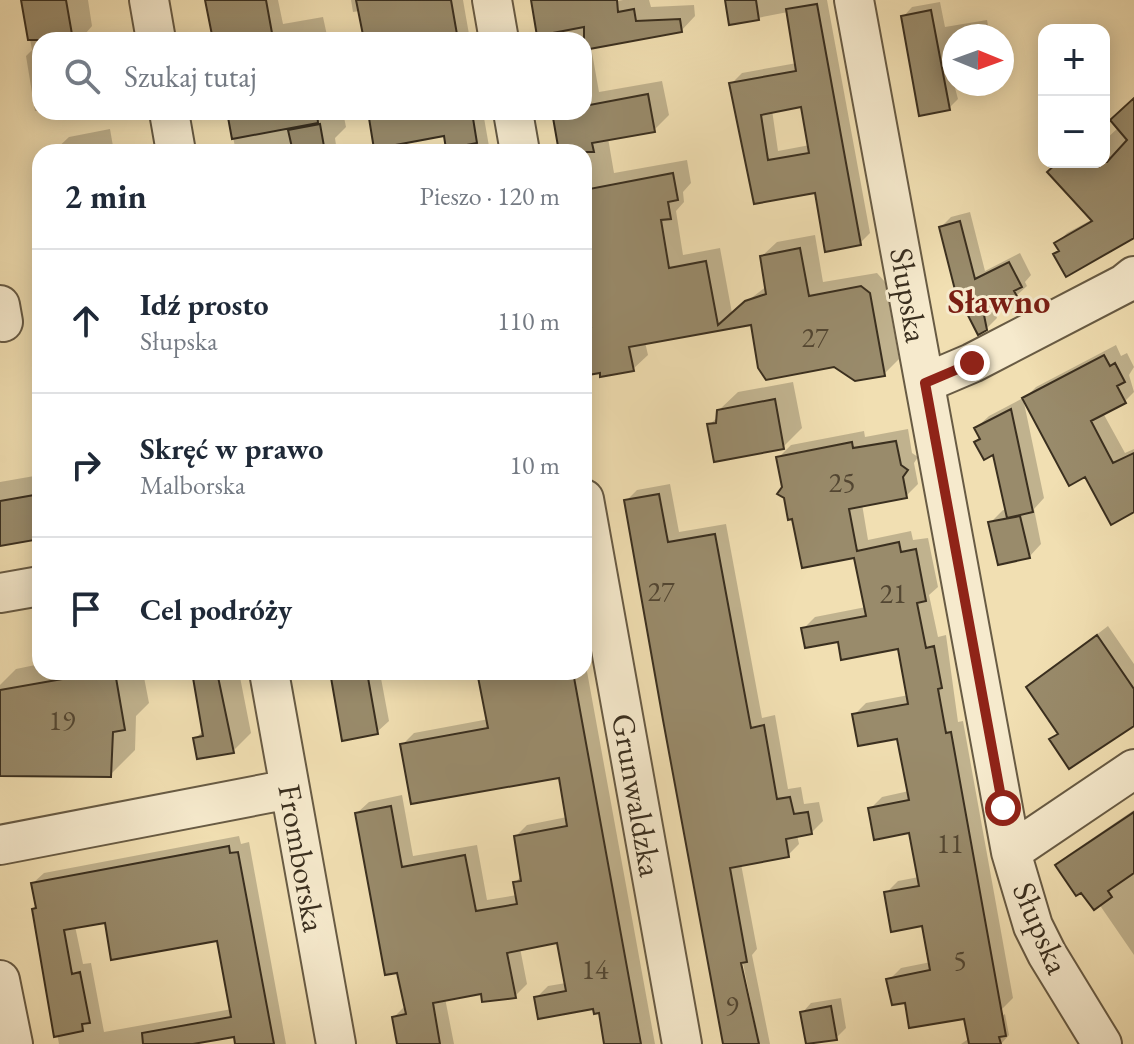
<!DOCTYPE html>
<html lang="pl">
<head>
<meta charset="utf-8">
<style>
	:root { --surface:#fff; --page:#f6f6f7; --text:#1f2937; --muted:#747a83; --line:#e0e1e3 }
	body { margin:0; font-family:"EB Garamond",serif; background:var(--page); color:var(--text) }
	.controls { position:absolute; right:24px; top:24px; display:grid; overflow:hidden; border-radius:16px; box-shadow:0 4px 20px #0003 }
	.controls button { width:72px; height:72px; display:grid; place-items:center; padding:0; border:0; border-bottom:2px solid var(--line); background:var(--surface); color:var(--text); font:40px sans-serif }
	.compass { position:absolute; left:942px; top:24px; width:72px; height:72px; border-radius:50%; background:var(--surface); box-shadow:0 4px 20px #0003; rotate:91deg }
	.stop { position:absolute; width:24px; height:24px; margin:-18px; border:6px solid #8f2418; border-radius:50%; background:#fff }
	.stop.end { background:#8f2418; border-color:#fff; box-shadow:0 2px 8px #0008 }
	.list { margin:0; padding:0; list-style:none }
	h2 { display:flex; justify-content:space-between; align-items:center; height:104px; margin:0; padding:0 32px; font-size:34px }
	h2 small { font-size:26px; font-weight:400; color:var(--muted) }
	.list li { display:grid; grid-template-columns:52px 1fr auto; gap:24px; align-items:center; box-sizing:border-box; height:144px; padding:0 32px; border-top:2px solid var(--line) }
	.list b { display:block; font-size:30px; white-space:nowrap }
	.list p { margin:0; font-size:26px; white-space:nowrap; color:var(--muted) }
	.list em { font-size:26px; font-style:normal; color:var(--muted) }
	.icon { flex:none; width:44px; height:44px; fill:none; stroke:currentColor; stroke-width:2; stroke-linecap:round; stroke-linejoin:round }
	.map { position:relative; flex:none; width:1134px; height:1044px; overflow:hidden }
	.search { position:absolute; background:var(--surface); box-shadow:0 4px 20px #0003; left:32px; top:32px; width:560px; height:88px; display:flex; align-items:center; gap:20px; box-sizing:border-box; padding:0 28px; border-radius:24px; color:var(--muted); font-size:30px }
	.panel { position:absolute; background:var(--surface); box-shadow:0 4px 20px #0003; left:32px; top:144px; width:560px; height:536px; border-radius:24px }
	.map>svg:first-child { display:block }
	.shadow { fill:#0003; fill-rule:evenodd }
	.building { fill:#998b6b; stroke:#3a2f1f; stroke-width:2; fill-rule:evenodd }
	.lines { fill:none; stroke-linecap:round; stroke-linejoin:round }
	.minor-casing { stroke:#685b44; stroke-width:42 }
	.minor { stroke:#f6eacd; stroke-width:38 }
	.route { stroke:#8f2418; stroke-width:10 }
	.labels { text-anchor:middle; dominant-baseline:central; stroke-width:6; stroke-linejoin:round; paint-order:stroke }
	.number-label { font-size:28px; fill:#524632 }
	.street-label { font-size:32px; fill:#3a2f1f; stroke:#f6eacd }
	.neighbourhood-label { font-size:34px; font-weight:bold; fill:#7a1f14; stroke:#f6eacd }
</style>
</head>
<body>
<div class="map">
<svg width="1134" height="1044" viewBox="0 0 1134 1044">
	<rect width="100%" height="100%" fill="#f1dfb2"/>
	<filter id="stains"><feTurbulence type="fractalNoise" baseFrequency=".0025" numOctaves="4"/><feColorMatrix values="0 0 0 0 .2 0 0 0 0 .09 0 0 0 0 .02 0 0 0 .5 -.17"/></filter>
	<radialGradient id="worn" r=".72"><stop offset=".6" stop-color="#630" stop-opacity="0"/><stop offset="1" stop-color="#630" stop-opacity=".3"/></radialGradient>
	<path class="shadow" d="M 23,0 L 88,0 L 92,26 L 86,33 L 87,40 L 40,40 L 40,110 L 35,111 L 26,56 L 32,50 Z
		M 207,0 L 278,0 L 283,24 L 323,17 L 328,40 L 214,40 Z
		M 351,0 L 463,0 L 470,40 L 366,40 L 360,11 L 353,12 Z
		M 533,0 L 588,0 L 589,6 L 623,0 L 649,0 L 651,7 L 694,5 L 695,16 L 681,31 L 591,47 L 599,92 L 662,81 L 669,115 L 654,130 L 608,138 L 614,173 L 687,160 L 691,183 L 683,192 L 684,202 L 676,211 L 683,255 L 720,248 L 732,313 L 767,286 L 762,256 L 777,242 L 815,235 L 823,282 L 877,273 L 885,282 L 899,359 L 884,374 L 834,365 L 753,323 L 645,342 L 648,355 L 633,369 L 584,340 L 584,327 L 591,320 L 584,280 L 584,152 L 561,152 L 554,112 L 584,112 L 584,40 L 540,40 Z
		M 727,0 L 827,0 L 870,233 L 860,243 L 816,191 L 755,202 L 731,84 L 742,73 L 797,63 L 788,12 L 731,23 ZM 802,105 L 810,145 L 778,151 L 772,110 Z
		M 940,2 L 945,27 L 987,20 L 990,36 L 954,36 L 954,84 L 958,99 L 949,108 L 903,17 L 912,7 Z
		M 1044,41 L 1044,60 L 1040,45 Z
		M 1134,99 L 1134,219 L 1057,243 L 1067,233 L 1093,219 L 1081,162 L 1104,162 L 1104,141 L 1119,127 Z
		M 228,112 L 343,112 L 346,127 L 335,138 L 336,145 L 330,152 L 236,152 Z
		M 370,112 L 483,112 L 490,152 L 451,152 L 445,134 Z
		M 110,129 L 114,152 L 53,152 L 69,137 Z
		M 970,212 L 985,271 L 1020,253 L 1031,275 L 1025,282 L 1027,286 L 1016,296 L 994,308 L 997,318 L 986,329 L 941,227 L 951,217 Z
		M 1116,345 L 1121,356 L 1127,353 L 1134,367 L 1129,375 L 1134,392 L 1125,401 L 1103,413 L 1125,453 L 1134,449 L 1134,510 L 1086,474 L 1025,398 L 1036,387 Z
		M 793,382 L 802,428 L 783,447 L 709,425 L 719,416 L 719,410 L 738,392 Z
		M 1023,398 L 1044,498 L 1034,509 L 1041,544 L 1029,557 L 990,523 L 1003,510 L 1008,510 L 995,452 L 977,442 L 981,437 L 976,428 L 989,416 Z
		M 908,429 L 912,453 L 918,457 L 914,463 L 918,484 L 906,496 L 862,504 L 868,540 L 911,531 L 913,540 L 928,538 L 938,587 L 929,595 L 938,637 L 946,635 L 958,722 L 963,721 L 1013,998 L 1001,1010 L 906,1001 L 889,980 L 901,968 L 931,962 L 924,924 L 886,893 L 898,881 L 919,877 L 910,831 L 870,809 L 882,797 L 909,791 L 899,737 L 854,715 L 866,703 L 909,695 L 899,646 L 839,639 L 803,629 L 815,617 L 866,607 L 856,555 L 794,517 L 784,488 L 778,458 L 791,445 L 864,431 L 865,437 Z
		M 40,475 L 40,537 L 0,544 L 0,482 Z
		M 670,484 L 679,532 L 726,524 L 762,718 L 775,715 L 788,789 L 801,787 L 804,804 L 819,802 L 823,821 L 812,832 L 797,835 L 799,844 L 788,855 L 741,864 L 757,949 L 752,955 L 770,1044 L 759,1044 L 741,953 L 737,954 L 755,1044 L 725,1044 L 626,501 L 637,490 Z
		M 1108,626 L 1134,664 L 1134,723 L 1052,739 L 1059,732 L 1028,687 Z
		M 584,655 L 655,1044 L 606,1044 L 600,1011 L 594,1007 L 536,998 L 548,986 L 566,983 L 559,941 L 520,948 L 527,984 L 515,996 L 482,992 L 445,998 L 454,1044 L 399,1044 L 394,1017 L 406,1005 L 357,813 L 369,802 L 402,795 L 413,856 L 477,845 L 487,900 L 517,895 L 515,883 L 522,875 L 516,836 L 527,825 L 567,817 L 560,776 L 403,744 L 414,733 L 489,719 L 480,672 L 584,672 Z
		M 40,664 L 40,672 L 143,672 L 149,703 L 136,716 L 135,750 L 110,775 L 0,759 L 0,685 L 16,669 Z
		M 194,672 L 239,672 L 251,733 L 233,751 L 195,739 L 204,730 Z
		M 331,672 L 385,672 L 380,673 L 389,721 L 377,732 Z
		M 1134,810 L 1134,955 L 1099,904 L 1058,865 L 1068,855 Z
		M 239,836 L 241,844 L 249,842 L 286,1044 L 237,1044 L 235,1034 L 181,1044 L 59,1044 L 34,910 L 38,906 L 33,883 L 44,873 ZM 106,920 L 219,939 L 232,1009 L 104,1032 L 91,963 L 83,964 L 75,926 Z
		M 841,998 L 846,1028 L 836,1038 L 802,1013 L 811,1003 Z
		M 1005,1014 L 1009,1035 L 1001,1044 L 961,1044 Z"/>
	<path class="building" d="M 21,0 L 66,0 L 73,40 L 28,40 Z
		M 205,0 L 266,0 L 272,33 L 236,40 L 213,40 Z
		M 356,0 L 451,0 L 458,40 L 364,40 Z
		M 531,0 L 617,0 L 618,12 L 634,9 L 636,21 L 680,19 L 682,32 L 584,50 L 584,27 L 537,36 Z
		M 725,0 L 756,0 L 759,20 L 729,25 Z
		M 817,4 L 861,245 L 825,252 L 815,193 L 754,204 L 729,83 L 796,71 L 786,9 ZM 801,107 L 809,153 L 768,160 L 761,115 Z
		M 931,10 L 950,110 L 919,116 L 901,16 Z
		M 648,94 L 655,132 L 592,143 L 594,152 L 559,152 L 552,112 L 584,112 L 584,106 Z
		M 1134,98 L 1134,238 L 1066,277 L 1053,254 L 1059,251 L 1054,243 L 1092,221 L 1047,172 L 1058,162 L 1107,162 L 1127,140 L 1110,120 Z
		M 227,112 L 317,112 L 318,123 L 232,139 Z
		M 368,112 L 472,112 L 477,143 L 446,149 L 444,136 L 374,149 Z
		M 320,124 L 325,152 L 293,152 L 288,130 Z
		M 673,173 L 678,200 L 668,202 L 671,219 L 661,220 L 669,268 L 706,261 L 718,325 L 745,301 L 766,294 L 760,256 L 800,248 L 809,296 L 861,286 L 870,293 L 885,376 L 855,381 L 834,367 L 766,380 L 758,368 L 751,325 L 629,347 L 634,371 L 600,377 L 600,373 L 588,375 L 584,352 L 584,328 L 591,327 L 584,291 L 584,190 Z
		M 960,221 L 975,279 L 1009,262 L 1022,287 L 1014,291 L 1018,298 L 984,315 L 987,330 L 978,335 L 955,290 L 939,227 Z
		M 1104,355 L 1110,366 L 1115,363 L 1125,382 L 1117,386 L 1126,403 L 1091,421 L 1113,463 L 1134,453 L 1134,512 L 1111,525 L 1085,477 L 1069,486 L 1022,398 Z
		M 775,399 L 784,449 L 714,462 L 707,424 L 716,423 L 717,410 Z
		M 1011,409 L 1033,512 L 1007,518 L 993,455 L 984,460 L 974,442 L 980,439 L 974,428 Z
		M 896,441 L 901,465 L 908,470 L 903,477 L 907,498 L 849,509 L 857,551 L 899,542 L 901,552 L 916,549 L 926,601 L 917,603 L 926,648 L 934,646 L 942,688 L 938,689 L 946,733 L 951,732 L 1006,1036 L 999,1037 L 1001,1044 L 969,1044 L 964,1019 L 909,1028 L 905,1003 L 892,1005 L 886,979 L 930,970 L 922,926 L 891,932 L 884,892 L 919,886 L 909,833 L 874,840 L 868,808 L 909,800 L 897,739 L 858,746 L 852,714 L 908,704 L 898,649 L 841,660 L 838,642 L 805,648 L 801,628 L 866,616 L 854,558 L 802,568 L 792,519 L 788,520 L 784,498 L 777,494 L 782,487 L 776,457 L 852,442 L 853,448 Z
		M 40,494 L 40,539 L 0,546 L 0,501 Z
		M 659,494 L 668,542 L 715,534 L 751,728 L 764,725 L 777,799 L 790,797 L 794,814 L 808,812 L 812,834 L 786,839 L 789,857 L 730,868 L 747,962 L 741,963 L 759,1044 L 723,1044 L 663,720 L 624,500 Z
		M 1020,516 L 1030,558 L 998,565 L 988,522 Z
		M 1097,635 L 1134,689 L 1134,726 L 1069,769 L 1049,739 L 1058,734 L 1026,687 Z
		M 102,672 L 115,672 L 125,730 L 113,732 L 111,777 L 0,776 L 0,690 Z
		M 192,672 L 217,672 L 234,753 L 197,759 L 193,738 L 203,736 Z
		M 330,672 L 367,672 L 378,734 L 342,741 Z
		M 477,672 L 573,672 L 641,1044 L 604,1044 L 599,1013 L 594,1014 L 593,1009 L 538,1019 L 534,997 L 566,991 L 557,943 L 507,953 L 516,998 L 482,1002 L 481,994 L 433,1003 L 440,1044 L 397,1044 L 392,1017 L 406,1014 L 397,973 L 385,975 L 355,813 L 391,806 L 402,867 L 465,855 L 476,911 L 517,904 L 513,882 L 521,881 L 514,836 L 567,826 L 559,778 L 411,804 L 400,744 L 488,728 Z
		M 1134,812 L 1134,873 L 1108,891 L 1112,897 L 1094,910 L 1081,893 L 1076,896 L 1055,865 Z
		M 229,846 L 230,853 L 238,852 L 274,1044 L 235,1044 L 234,1037 L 193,1044 L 143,1044 L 142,1033 L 231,1017 L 217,941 L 111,960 L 105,923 L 64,930 L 72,974 L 80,972 L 90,1023 L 82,1024 L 83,1031 L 54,1037 L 32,909 L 36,908 L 31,883 Z
		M 831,1006 L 837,1040 L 806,1044 L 800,1012 Z"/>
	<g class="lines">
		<g class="minor-casing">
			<path id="minor" d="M 149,0 L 156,40
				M 492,0 L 499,40
				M 854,0 L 1011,852 L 1033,926 L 1047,954 L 1102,1044
				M 169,112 L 176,152
				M 513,112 L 520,152
				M 0,305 L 3,322
				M 925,383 L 972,363 L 1124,284 L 1134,276
				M 584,499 L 682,1044
				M 0,593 L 40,586
				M 269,672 L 336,1044
				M 0,845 L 290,789
				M 1011,852 L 1134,769
				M 0,980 L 13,1044"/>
		</g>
		<use href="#minor" class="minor"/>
	</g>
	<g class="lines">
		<path class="route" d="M 972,363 L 925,383 L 1003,808"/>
	</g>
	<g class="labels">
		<g class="number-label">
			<text x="815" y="337">27</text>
			<text x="842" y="482">25</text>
			<text x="661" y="591">27</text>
			<text x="893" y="593">21</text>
			<text x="62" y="720">19</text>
			<text x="950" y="843">11</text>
			<text x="960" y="960">5</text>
			<text x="595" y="969">14</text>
			<text x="732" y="1005">9</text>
		</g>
		<g class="street-label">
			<text transform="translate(909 295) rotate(80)">Słupska</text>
			<text transform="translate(637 795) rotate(80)">Grunwaldzka</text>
			<text transform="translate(302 858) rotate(80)">Fromborska</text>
			<text transform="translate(1041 928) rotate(67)">Słupska</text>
		</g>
		<g class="neighbourhood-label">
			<text x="999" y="301">Sławno</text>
		</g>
	</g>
	<rect width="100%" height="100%" filter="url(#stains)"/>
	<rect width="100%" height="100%" fill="url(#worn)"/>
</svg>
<div class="controls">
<button>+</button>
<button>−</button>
</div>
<svg class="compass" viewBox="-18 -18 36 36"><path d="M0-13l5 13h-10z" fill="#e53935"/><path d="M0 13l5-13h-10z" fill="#747a83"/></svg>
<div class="stop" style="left:1003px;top:808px"></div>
<div class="stop end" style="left:972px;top:363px"></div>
<div class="search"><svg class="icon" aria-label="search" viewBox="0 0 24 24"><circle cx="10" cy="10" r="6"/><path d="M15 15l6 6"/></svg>Szukaj tutaj</div>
<section class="panel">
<h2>2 min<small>Pieszo · 120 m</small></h2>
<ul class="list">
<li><svg class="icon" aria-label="ahead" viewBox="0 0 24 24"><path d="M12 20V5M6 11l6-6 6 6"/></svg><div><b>Idź prosto</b><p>Słupska</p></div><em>110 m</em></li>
<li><svg class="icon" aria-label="right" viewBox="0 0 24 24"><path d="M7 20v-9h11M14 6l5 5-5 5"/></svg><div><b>Skręć w prawo</b><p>Malborska</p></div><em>10 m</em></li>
<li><svg class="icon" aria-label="arrive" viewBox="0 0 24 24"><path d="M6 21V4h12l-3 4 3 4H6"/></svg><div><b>Cel podróży</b></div></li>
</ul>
</section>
</div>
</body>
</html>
